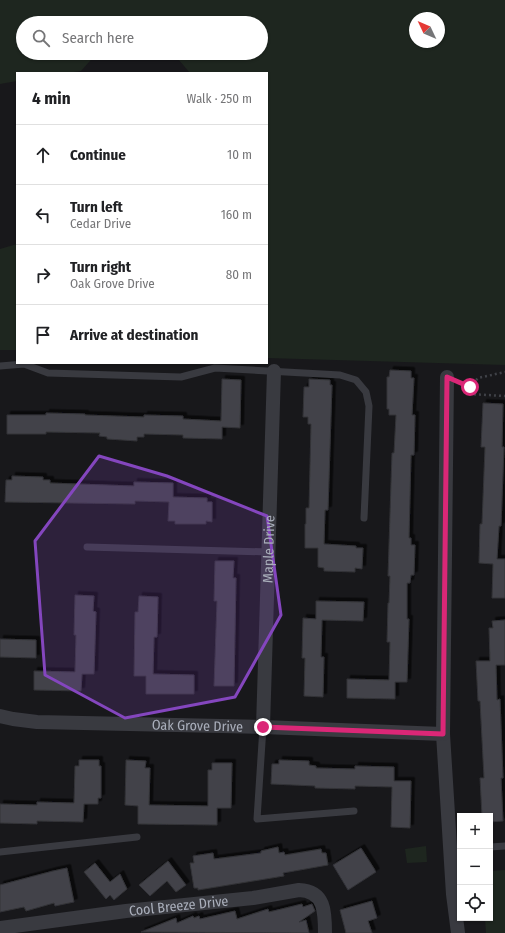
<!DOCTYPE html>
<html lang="en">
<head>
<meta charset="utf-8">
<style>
	:root { --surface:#fff; --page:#f2f2f2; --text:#202124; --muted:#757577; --line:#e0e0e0 }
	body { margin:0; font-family:"Fira Sans Condensed",sans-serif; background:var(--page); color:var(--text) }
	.controls { position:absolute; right:12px; bottom:12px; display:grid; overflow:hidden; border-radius:0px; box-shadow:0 1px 3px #0004 }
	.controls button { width:36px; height:36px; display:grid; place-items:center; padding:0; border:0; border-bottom:1px solid var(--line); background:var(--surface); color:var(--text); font:20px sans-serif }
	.compass { position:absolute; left:409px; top:12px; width:36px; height:36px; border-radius:50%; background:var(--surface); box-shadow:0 1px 3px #0004; rotate:314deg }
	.stop { position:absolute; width:12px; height:12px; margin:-9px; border:3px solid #db2777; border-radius:50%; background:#fff }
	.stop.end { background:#db2777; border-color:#fff; box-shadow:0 1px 4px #0008 }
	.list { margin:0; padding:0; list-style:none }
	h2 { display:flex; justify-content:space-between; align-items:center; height:52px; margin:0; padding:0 16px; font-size:17px }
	h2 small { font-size:13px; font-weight:400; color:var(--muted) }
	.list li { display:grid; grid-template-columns:26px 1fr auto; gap:12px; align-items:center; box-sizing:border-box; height:60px; padding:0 16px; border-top:1px solid var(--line) }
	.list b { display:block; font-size:15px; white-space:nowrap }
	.list p { margin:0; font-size:13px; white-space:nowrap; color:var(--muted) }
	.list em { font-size:13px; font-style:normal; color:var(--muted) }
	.icon { flex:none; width:22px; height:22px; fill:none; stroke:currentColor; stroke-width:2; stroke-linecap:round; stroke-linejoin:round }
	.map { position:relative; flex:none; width:505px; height:933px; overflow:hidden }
	.search { position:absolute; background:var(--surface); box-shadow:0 1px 3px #0004; left:16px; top:16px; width:252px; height:44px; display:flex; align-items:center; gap:10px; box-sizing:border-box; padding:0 14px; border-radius:22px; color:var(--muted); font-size:15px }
	.panel { position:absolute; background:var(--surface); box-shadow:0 1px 3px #0004; left:16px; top:72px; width:252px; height:292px; border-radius:0px }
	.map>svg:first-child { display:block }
	.green { fill:#1e261f; fill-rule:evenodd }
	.building { fill:#424348; stroke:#323237; filter:url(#shadow) }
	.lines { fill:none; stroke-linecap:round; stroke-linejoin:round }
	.path { stroke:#3f4147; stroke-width:2.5; stroke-dasharray:2 3; stroke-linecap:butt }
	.service { stroke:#393a40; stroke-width:7 }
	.minor { stroke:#393a40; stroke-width:14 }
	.route { stroke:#db2777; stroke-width:5 }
	.marked { fill:#8446be; fill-opacity:0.2; stroke:#8446be; stroke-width:3; stroke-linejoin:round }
	.labels { text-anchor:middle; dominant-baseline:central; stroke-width:3.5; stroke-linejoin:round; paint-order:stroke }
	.street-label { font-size:14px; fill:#aaafbb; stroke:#131316 }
</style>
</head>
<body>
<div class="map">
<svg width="505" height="933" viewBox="0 0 505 933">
	<defs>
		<filter id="shadow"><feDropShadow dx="3.5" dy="-3.5" stdDeviation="0" flood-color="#0009"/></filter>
	</defs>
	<rect width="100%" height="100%" fill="#18181b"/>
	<path class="green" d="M 0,0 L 505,0 L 505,365 L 267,358 L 267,73 L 190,73 L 173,53 L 261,53 L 261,23 L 23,23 L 23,53 L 97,53 L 81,71 L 67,73 L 17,73 L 17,81 L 0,84 ZM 415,18 L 439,18 L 439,42 L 415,42 Z
		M 17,244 L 17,350 L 0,350 L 0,249 Z
		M 426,846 L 427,862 L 407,863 L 405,849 Z
		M 505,870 L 505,933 L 486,933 L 485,918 L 490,918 L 490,871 Z"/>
	<path class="building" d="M 390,370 L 411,371 L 411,378 L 414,378 L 412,415 L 415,415 L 414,455 L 411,455 L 409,538 L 411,538 L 411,545 L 415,545 L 414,575 L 411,575 L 410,583 L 407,583 L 407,619 L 409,619 L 407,682 L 395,682 L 395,699 L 347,698 L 347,679 L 389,680 L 390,642 L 387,642 L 388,603 L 389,603 L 390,576 L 388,576 L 392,453 L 394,453 L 396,415 L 389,415 L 389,409 L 387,409 L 387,377 L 389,377 Z
		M 222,379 L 241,380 L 240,428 L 222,427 L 222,439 L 183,438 L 183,435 L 144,434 L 144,437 L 137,437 L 137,441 L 107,439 L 107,437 L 99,436 L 100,433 L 46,432 L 46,434 L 7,434 L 7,415 L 46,415 L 46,413 L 85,414 L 85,415 L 144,417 L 144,415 L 183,416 L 183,419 L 221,421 Z
		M 309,379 L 330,380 L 330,385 L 332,385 L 328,510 L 325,510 L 324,544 L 356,546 L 356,548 L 363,548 L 362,569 L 355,568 L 355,572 L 324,571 L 324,568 L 318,567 L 318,548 L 305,548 L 305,524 L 306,524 L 306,508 L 309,508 L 311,424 L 308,424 L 308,417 L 303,417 L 304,387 L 309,387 Z
		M 483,403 L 503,404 L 502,447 L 504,447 L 501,526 L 499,526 L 497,559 L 505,559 L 505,598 L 492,598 L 493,564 L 479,563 L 480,524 L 482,524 L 485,447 L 481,447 Z
		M 12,476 L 43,477 L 43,480 L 50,480 L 50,483 L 134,486 L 134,482 L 173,483 L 173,497 L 207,498 L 207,502 L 212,502 L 212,522 L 206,521 L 206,524 L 175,524 L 175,521 L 168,521 L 169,502 L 135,501 L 135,504 L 5,502 L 6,480 L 12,480 Z
		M 215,561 L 234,561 L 233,578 L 236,578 L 234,686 L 214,686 L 217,601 L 214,601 Z
		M 75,595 L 94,596 L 93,611 L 96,612 L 94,674 L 82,674 L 81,691 L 34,690 L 34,671 L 75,672 L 76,635 L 74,635 Z
		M 139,596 L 158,597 L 157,637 L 154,637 L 153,674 L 194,675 L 194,694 L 146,694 L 146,676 L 134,676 L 135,612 L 138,612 Z
		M 316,601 L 364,602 L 363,621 L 322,620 L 321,657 L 324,657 L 323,697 L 304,696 L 305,658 L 302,658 L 303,618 L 316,619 Z
		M 505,620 L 505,665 L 496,665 L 497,700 L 500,699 L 503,778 L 501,778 L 503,821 L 490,822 L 490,816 L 482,816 L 480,778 L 484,778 L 480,701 L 478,701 L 476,661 L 490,661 L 489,628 L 493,628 L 492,621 Z
		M 0,639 L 36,640 L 36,658 L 0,657 Z
		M 79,760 L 99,760 L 99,766 L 101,766 L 101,798 L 98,798 L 98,804 L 84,804 L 83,822 L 37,821 L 37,824 L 0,823 L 0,804 L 37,805 L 37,802 L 74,803 L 75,766 L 79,766 Z
		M 126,760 L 146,761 L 145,768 L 150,768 L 149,805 L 208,806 L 208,770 L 212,770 L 212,763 L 232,763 L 231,808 L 217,808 L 217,825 L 138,824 L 138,806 L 125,805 Z
		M 279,760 L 309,761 L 309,765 L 316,766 L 316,768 L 355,769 L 355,766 L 394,767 L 394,781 L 411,781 L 410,828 L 391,827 L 392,787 L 355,786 L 355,789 L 315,788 L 315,786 L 271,784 L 272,764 L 279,764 Z
		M 278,847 L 279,853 L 284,852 L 285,855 L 321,849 L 322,853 L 326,853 L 328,865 L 283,873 L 284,876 L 198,890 L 198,888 L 194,888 L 190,863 L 194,863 L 193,856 L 213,853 L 214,859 L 261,853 L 261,851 Z
		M 361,848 L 375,870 L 375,871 L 376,872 L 348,890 L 333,865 Z
		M 168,861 L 186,885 L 176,892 L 167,881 L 150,896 L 139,885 Z
		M 95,863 L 110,882 L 120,874 L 127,889 L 114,900 L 110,895 L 106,899 L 84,872 Z
		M 67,868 L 74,902 L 55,906 L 54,903 L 26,911 L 24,907 L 0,912 L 0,885 L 53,871 Z
		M 372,901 L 377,918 L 368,921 L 372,933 L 346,933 L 340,910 Z
		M 302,904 L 303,907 L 312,904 L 315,911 L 299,922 L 306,920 L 309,933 L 141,932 L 176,918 L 177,923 L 193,916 L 194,918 L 199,916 L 200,919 L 235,911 L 237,919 L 268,909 L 269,912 Z"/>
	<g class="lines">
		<path class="path" d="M 460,383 L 470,387 L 478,378 L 505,372
			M 469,394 L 505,396"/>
		<path class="service" d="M 0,366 L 24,364 L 48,373 L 181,377 L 215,368 L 340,375 L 356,380 L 366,392 L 369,406 L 364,518
			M 87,547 L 268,552
			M 263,727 L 257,819 L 354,811
			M 490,847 L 505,846
			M 0,852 L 137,837"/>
		<g class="minor">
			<path d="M 447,377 L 443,734 L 453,894 L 458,933"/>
			<path id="s1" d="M 0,716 L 13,719 L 37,722 L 263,727 L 443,734"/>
			<path id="s2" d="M 263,727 L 274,371"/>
			<path id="s3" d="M 0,928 L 126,911 L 253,898 L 299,890 C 325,891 325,912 325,933"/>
		</g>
	</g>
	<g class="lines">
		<path class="route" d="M 263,727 L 443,734 L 447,377 L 470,387"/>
	</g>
	<path class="marked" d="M 99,456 L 167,476 L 267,516 L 281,615 L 235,697 L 125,718 L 45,675 L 35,541 Z"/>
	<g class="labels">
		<g class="street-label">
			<text stroke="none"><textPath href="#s2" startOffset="178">Maple Drive</textPath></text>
			<text stroke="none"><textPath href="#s1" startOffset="198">Oak Grove Drive</textPath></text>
			<text stroke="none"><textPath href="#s3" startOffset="180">Cool Breeze Drive</textPath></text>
		</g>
	</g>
</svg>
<div class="controls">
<button>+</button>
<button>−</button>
<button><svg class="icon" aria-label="locate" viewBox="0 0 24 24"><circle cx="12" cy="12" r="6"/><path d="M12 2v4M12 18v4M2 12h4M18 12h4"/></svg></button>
</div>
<svg class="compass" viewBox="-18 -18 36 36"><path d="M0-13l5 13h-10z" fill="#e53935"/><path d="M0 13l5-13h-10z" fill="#757577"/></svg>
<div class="stop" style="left:470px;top:387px"></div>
<div class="stop end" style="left:263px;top:727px"></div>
<div class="search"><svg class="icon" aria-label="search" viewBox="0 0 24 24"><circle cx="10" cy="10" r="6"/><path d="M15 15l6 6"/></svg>Search here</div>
<section class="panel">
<h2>4 min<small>Walk · 250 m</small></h2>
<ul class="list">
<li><svg class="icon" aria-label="ahead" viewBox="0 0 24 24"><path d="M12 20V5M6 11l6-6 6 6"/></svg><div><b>Continue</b></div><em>10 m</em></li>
<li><svg class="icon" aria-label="left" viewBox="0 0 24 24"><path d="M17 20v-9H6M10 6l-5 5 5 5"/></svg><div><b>Turn left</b><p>Cedar Drive</p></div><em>160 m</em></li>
<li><svg class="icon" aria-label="right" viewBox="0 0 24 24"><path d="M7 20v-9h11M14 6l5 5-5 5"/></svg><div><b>Turn right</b><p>Oak Grove Drive</p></div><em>80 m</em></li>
<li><svg class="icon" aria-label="arrive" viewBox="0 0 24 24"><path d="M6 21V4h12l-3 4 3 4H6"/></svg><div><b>Arrive at destination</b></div></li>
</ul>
</section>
</div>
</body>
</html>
